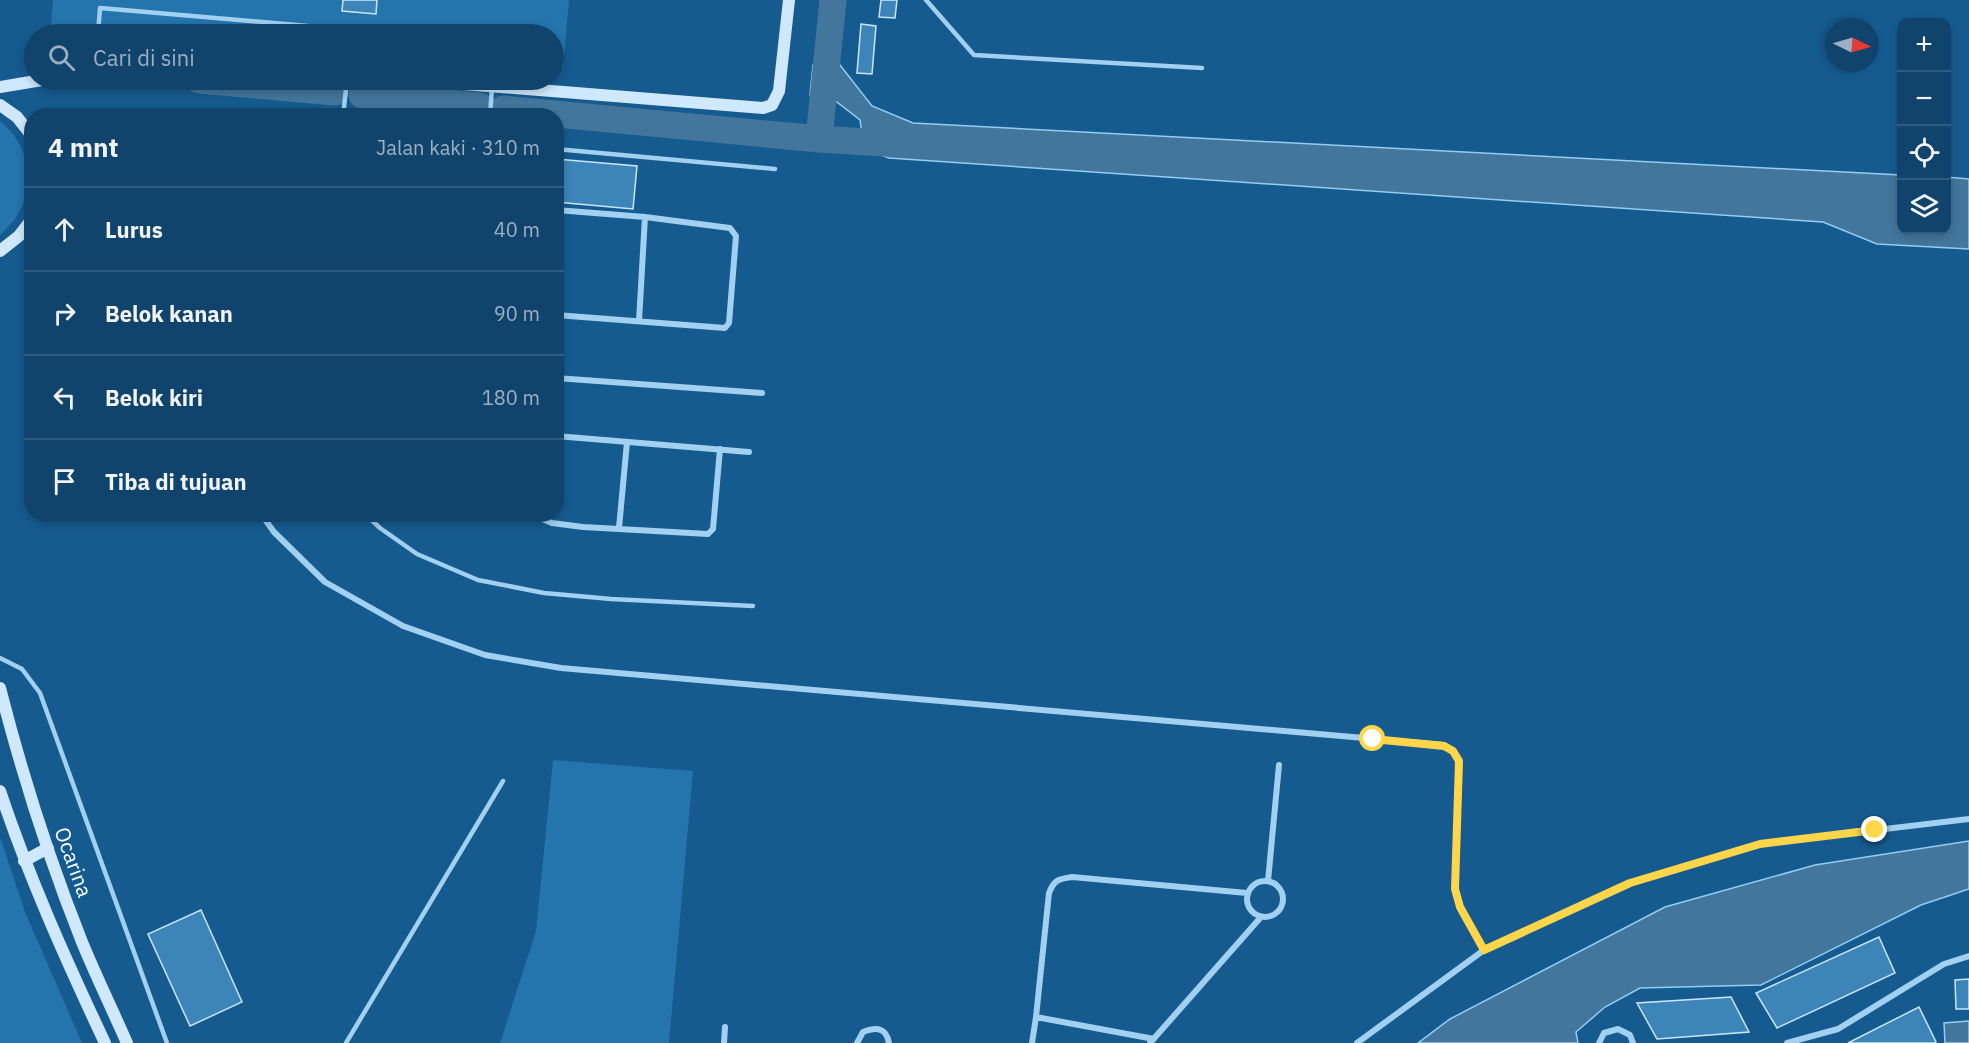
<!DOCTYPE html>
<html lang="id">
<head>
<meta charset="utf-8">
<style>
	:root { --surface:#10446c; --page:#194b72; --text:#f1f3f6; --muted:#9cb0c2; --line:#305c7f }
	body { margin:0; font-family:"IBM Plex Sans",sans-serif; background:var(--page); color:var(--text) }
	.controls { position:absolute; right:18px; top:18px; display:grid; overflow:hidden; border-radius:12px; box-shadow:0 3px 9px #0003 }
	.controls button { width:54px; height:54px; display:grid; place-items:center; padding:0; border:0; border-bottom:2px solid var(--line); background:var(--surface); color:var(--text); font:30px sans-serif }
	.compass { position:absolute; left:1825px; top:18px; width:54px; height:54px; border-radius:50%; background:var(--surface); box-shadow:0 3px 9px #0003; rotate:95deg }
	.stop { position:absolute; width:18px; height:18px; margin:-14px; border:4px solid #ffd54a; border-radius:50%; background:#fff }
	.stop.end { background:#ffd54a; border-color:#fff; box-shadow:0 2px 6px #0008 }
	.list { margin:0; padding:0; list-style:none }
	h2 { display:flex; justify-content:space-between; align-items:center; height:78px; margin:0; padding:0 24px; font-size:26px }
	h2 small { font-size:20px; font-weight:400; color:var(--muted) }
	.list li { display:grid; grid-template-columns:39px 1fr auto; gap:18px; align-items:center; box-sizing:border-box; height:84px; padding:0 24px; border-top:2px solid var(--line) }
	.list b { display:block; font-size:22px; white-space:nowrap }
	.list em { font-size:20px; font-style:normal; color:var(--muted) }
	.icon { flex:none; width:33px; height:33px; fill:none; stroke:currentColor; stroke-width:2; stroke-linecap:round; stroke-linejoin:round }
	.map { position:relative; flex:none; width:1969px; height:1043px; overflow:hidden }
	.search { position:absolute; background:var(--surface); box-shadow:0 3px 9px #0003; left:24px; top:24px; width:540px; height:66px; display:flex; align-items:center; gap:15px; box-sizing:border-box; padding:0 21px; border-radius:33px; color:var(--muted); font-size:22px }
	.panel { position:absolute; background:var(--surface); box-shadow:0 3px 9px #0003; left:24px; top:108px; width:540px; height:414px; border-radius:24px }
	.map>svg:first-child { display:block }
	.green { fill:#2474ad }
	.water { fill:#43769c; stroke:#93cdf3; stroke-width:1.5 }
	.lines { fill:none; stroke-linecap:round; stroke-linejoin:round }
	.river { stroke:#43769c; stroke-width:27 }
	.building { fill:#3d85b9; stroke:#c8e6fc; stroke-width:1.5 }
	.lane { stroke:#a1d0f1; stroke-width:4.5 }
	.street { stroke:#a1d0f1; stroke-width:6 }
	.secondary { stroke:#cfe8fb; stroke-width:12 }
	.route { stroke:#ffd54a; stroke-width:8 }
	.labels { text-anchor:middle; dominant-baseline:central; stroke-width:6; stroke-linejoin:round; paint-order:stroke }
	.street-label { font-size:21px; fill:#fff; stroke:#155b90 }
</style>
</head>
<body>
<div class="map">
<svg width="1969" height="1043" viewBox="0 0 1969 1043">
	<rect width="100%" height="100%" fill="#155b90"/>
	<path class="green" d="M 53,0 L 569,0 L 563,69 L 554,68 L 554,34 L 149,34 L 51,26 Z
		M 0,121 C 38,152 37,204 0,235 Z
		M 553,760 L 693,771 L 669,1043 L 500,1043 L 536,931 Z
		M 0,837 L 25,912 L 82,1043 L 0,1043 Z"/>
	<path class="water" d="M 813,65 L 840,65 L 872,106 L 913,123 L 1901,175 L 1902,230 L 1946,230 L 1947,177 L 1969,179 L 1969,249 L 1877,244 L 1823,222 L 889,158 L 864,149 L 860,120 L 829,96 L 810,95 Z
		M 1969,841 L 1969,889 L 1921,905 L 1761,985 L 1640,988 L 1605,1007 L 1576,1032 L 1578,1043 L 1418,1043 L 1450,1019 L 1665,907 L 1815,865 Z
		M 1969,1021 L 1969,1043 L 1945,1043 L 1944,1023 Z"/>
	<g class="lines">
		<path class="river" d="M 199,80 L 335,92
			M 362,95 L 480,106
			M 503,109 L 819,139 L 900,144
			M 819,139 L 833,0"/>
	</g>
	<path class="building" d="M 343,0 L 377,0 L 376,14 L 342,11 Z
		M 881,0 L 897,0 L 895,18 L 879,17 Z
		M 861,24 L 876,26 L 872,74 L 857,73 Z
		M 556,159 L 637,166 L 633,209 L 556,202 Z
		M 201,910 L 242,1002 L 190,1026 L 148,934 Z
		M 1879,937 L 1895,973 L 1777,1028 L 1756,993 Z
		M 1969,979 L 1969,1009 L 1956,1009 L 1955,980 Z
		M 1731,997 L 1749,1032 L 1657,1039 L 1637,1003 Z
		M 1919,1007 L 1936,1042 L 1934,1043 L 1848,1043 Z"/>
	<g class="lines">
		<path class="lane" d="M 926,0 L 974,55 L 1202,68
			M 98,34 L 100,8 L 308,26 L 308,34
			M 343,116 L 347,80
			M 490,116 L 492,88
			M 556,149 L 775,169
			M 365,514 L 380,528 L 417,554 L 478,580 L 544,593 L 611,599 L 753,606
			M 0,658 L 22,669 L 40,693 L 167,1043
			M 346,1043 L 503,781"/>
		<path class="street" d="M 556,210 L 645,217 L 730,228 L 736,236 L 729,323 L 725,328 L 556,315
			M 639,321 L 645,217
			M 556,378 L 762,393
			M 556,436 L 749,452
			M 261,514 L 274,532 L 325,582 L 403,626 L 485,655 L 561,668 L 1444,745 L 1453,751 L 1459,761 L 1455,889 L 1460,907 L 1484,950
			M 530,514 L 552,523 L 583,527 L 708,534 L 713,529 L 720,449
			M 619,528 L 627,442
			M1247 899a18 18 0 1 1 36 0a18 18 0 1 1-36 0Z
			M 1268,881 L 1279,765
			M 1036,1017 L 1049,893 C 1054,880 1058,879 1072,877 L 1247,893
			M 724,1043 L 725,1027
			M 857,1043 L 863,1032 C 876,1027 886,1027 889,1043
			M 1032,1043 L 1036,1017 L 1154,1039
			M 1150,1043 L 1261,917
			M 1357,1043 L 1484,950 L 1630,883 L 1760,844 L 1969,819
			M 1599,1043 L 1604,1033 L 1618,1029 L 1630,1035 L 1633,1043
			M 1787,1043 L 1838,1029 L 1944,964 L 1969,956"/>
		<path class="secondary" d="M 413,80 L 763,108 L 772,105 L 779,91 L 789,0
			M 0,87 L 42,80
			M 0,105 L 17,117 L 32,136
			M 0,251 L 19,236 L 32,219
			M 0,688 C 22,774 49,859 82,942 C 96,976 112,1009 127,1043
			M 0,791 C 29,878 66,960 105,1043
			M 24,861 L 48,848"/>
	</g>
	<g class="lines">
		<path class="route" d="M 1373,739 L 1444,746 L 1453,751 L 1459,761 L 1455,889 L 1460,907 L 1484,950 L 1630,883 L 1760,844 L 1875,830"/>
	</g>
	<g class="labels">
		<g class="street-label">
			<text transform="translate(74 862) rotate(70)">Ocarina</text>
		</g>
	</g>
</svg>
<div class="controls">
<button>+</button>
<button>−</button>
<button><svg class="icon" aria-label="locate" viewBox="0 0 24 24"><circle cx="12" cy="12" r="6"/><path d="M12 2v4M12 18v4M2 12h4M18 12h4"/></svg></button>
<button><svg class="icon" aria-label="layers" viewBox="0 0 24 24"><path d="M12 4l9 5-9 5-9-5zM3 14l9 5 9-5"/></svg></button>
</div>
<svg class="compass" viewBox="-18 -18 36 36"><path d="M0-13l5 13h-10z" fill="#e53935"/><path d="M0 13l5-13h-10z" fill="#9cb0c2"/></svg>
<div class="stop" style="left:1373px;top:739px"></div>
<div class="stop end" style="left:1875px;top:830px"></div>
<div class="search"><svg class="icon" aria-label="search" viewBox="0 0 24 24"><circle cx="10" cy="10" r="6"/><path d="M15 15l6 6"/></svg>Cari di sini</div>
<section class="panel">
<h2>4 mnt<small>Jalan kaki · 310 m</small></h2>
<ul class="list">
<li><svg class="icon" aria-label="ahead" viewBox="0 0 24 24"><path d="M12 20V5M6 11l6-6 6 6"/></svg><div><b>Lurus</b></div><em>40 m</em></li>
<li><svg class="icon" aria-label="right" viewBox="0 0 24 24"><path d="M7 20v-9h11M14 6l5 5-5 5"/></svg><div><b>Belok kanan</b></div><em>90 m</em></li>
<li><svg class="icon" aria-label="left" viewBox="0 0 24 24"><path d="M17 20v-9H6M10 6l-5 5 5 5"/></svg><div><b>Belok kiri</b></div><em>180 m</em></li>
<li><svg class="icon" aria-label="arrive" viewBox="0 0 24 24"><path d="M6 21V4h12l-3 4 3 4H6"/></svg><div><b>Tiba di tujuan</b></div></li>
</ul>
</section>
</div>
</body>
</html>
